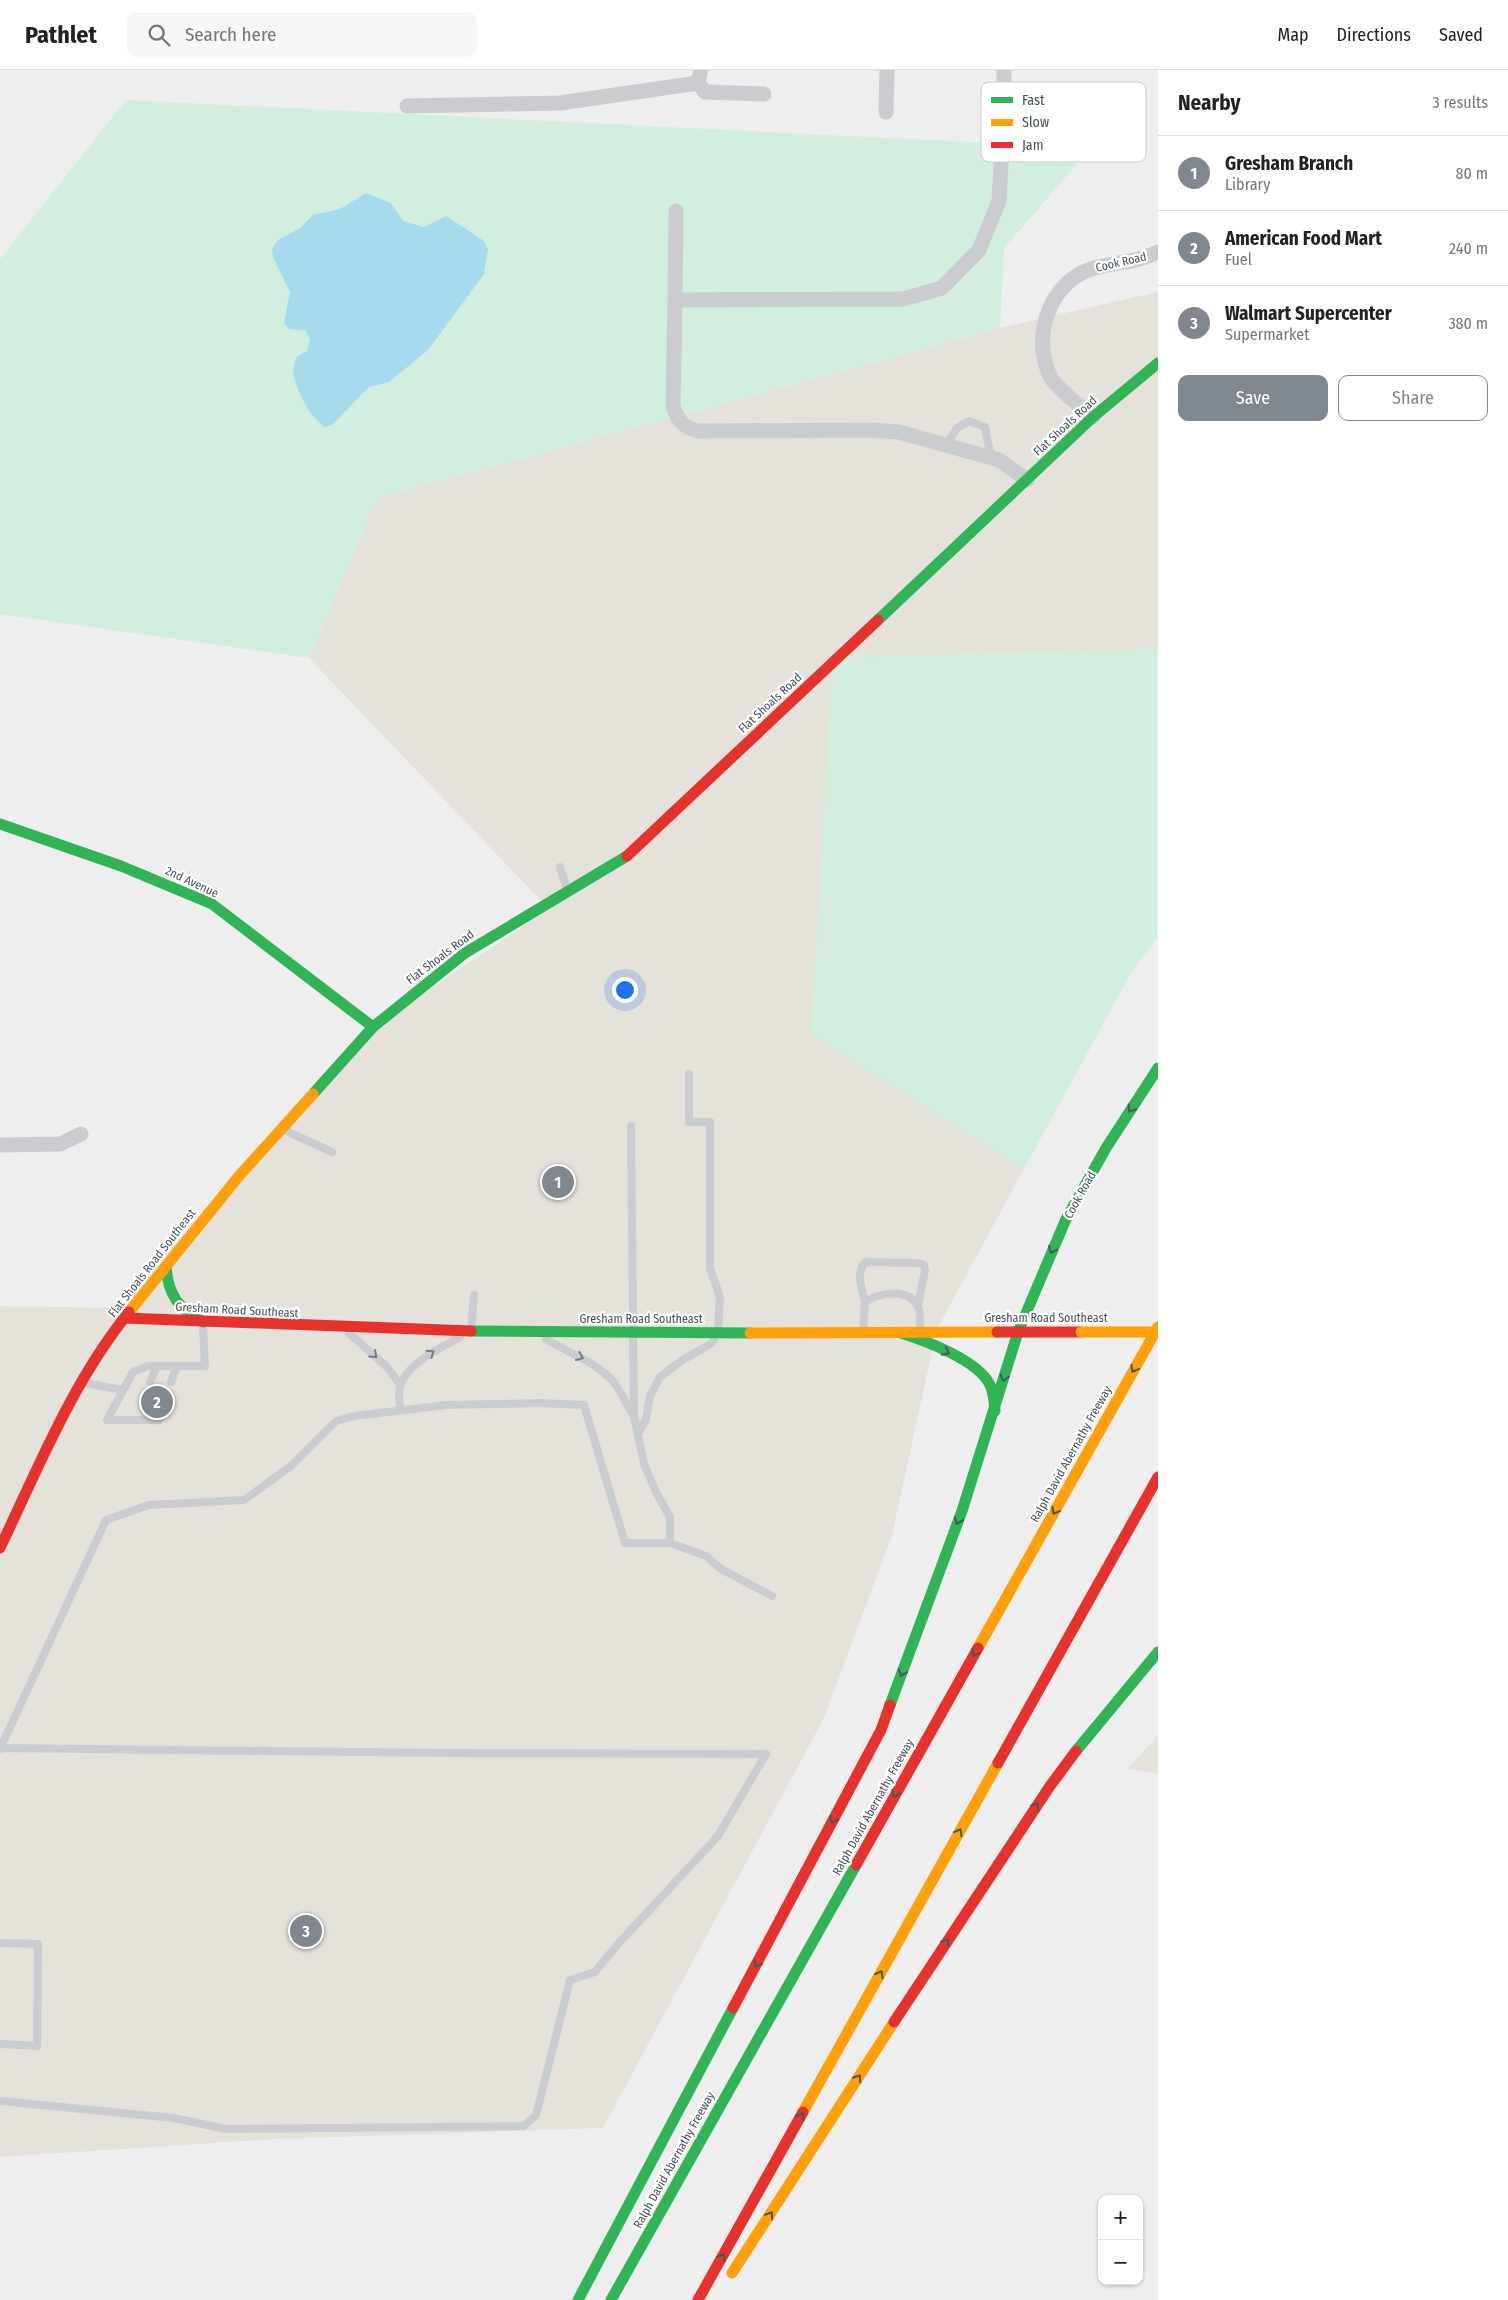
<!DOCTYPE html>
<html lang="en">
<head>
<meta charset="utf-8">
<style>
	:root { --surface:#fff; --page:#f6f6f6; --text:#222; --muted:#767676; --line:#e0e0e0; --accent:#80878e }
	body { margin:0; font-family:"Fira Sans Condensed",sans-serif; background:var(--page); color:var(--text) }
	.controls { position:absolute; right:15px; bottom:15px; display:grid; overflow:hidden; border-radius:10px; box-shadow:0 1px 4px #0004 }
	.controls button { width:45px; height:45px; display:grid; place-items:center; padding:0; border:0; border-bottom:1px solid var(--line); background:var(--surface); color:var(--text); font:25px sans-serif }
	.you { position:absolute; left:624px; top:919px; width:18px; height:18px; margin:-12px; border:4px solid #fff; border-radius:50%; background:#1a73e8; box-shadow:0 0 0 8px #1a73e833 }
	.badge { display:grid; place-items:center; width:32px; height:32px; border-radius:50%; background:var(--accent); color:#fff; font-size:16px; font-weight:700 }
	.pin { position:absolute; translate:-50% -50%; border:2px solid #fff; box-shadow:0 1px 5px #0006 }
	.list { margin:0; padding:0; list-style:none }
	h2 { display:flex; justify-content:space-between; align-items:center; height:65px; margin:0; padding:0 20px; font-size:21px }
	h2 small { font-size:16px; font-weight:400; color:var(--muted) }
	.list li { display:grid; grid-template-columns:32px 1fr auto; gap:15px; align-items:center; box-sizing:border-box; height:75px; padding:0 20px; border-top:1px solid var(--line) }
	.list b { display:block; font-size:19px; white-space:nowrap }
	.list p { margin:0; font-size:16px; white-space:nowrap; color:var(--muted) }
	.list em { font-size:16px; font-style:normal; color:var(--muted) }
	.actions { display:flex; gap:10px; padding:15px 20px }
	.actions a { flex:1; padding:11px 0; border:1px solid var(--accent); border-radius:10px; text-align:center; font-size:18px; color:var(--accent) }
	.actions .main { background:var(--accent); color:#fff }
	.icon { flex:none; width:28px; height:28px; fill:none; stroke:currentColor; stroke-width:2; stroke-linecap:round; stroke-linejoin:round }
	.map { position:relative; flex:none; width:1158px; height:2230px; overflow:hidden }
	header { display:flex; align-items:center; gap:30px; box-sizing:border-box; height:70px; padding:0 25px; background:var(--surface); border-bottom:1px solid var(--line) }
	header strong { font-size:24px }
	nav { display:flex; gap:28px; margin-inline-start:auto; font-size:18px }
	.search { width:350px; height:45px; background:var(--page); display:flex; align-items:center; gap:12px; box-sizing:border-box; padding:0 18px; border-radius:10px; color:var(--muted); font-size:19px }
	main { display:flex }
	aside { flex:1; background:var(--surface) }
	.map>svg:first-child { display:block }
	.commercial { fill:#e4e2db }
	.green { fill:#d2eede }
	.water { fill:#a6dbed }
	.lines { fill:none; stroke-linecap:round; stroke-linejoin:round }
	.lane { stroke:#cacccf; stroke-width:8 }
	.street { stroke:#cacccf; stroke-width:15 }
	.fast { stroke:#30b455; stroke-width:11 }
	.slow { stroke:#ff9f0a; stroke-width:11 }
	.jam { stroke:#e5322d; stroke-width:11 }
	.slow-bridge { stroke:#ff9f0a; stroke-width:11 }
	.oneway { stroke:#435a5a }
	.oneway2 { stroke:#747b83 }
	.labels { text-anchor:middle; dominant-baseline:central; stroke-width:4.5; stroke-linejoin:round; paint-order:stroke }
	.street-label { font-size:12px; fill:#45505a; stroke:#fff }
	.key { fill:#fff; stroke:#c7cace; stroke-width:1 }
	.key-label { font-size:14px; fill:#45505a }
</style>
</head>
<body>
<header>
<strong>Pathlet</strong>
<div class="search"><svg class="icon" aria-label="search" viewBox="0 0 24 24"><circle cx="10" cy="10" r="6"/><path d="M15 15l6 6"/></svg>Search here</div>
<nav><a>Map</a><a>Directions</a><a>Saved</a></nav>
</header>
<main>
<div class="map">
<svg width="1158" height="2230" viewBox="0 0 1158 2230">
	<rect width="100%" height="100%" fill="#efeeee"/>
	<path class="commercial" d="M 1158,222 L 1158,579 L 834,588 L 812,964 L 1024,1099 L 937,1259 L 892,1465 L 824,1648 L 603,2058 L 277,2069 L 0,2087 L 0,1236 L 116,1238 L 373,957 L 549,839 L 309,588 L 377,428 L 1000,258 Z
		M 1158,1664 L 1158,1704 L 1127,1699 L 1153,1671 Z"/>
	<path class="green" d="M 126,30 L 1091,78 L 1004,178 L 1000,258 L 377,428 L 309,588 L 0,544 L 0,189 Z
		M 1158,579 L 1158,866 L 1130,905 L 1024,1099 L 811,964 L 833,588 Z"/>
	<path class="water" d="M 366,123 L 391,133 L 403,151 L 424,157 L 446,146 L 484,171 L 488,179 L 484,204 L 428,280 L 389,312 L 369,317 L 332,355 L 325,357 C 311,348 297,322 294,306 C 292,300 295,292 297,286 L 307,281 L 310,270 L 305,260 L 289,259 L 284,253 L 290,222 L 273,187 L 272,179 L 278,170 L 300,158 L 313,145 L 340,139 Z"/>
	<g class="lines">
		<path class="lane" d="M 946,375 L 957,358 L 969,351 L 985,357 L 991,388
			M 560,797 L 567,819
			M 631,1056 L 634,1346 L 644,1394 L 656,1422 L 670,1447 L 670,1473
			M 284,1060 L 332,1082
			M 865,1232 C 862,1220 855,1200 866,1192 L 918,1193 L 924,1195 L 925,1200 L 918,1236
			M 471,1260 L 474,1225
			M 863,1261 L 865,1232 C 878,1223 909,1217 918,1237 C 921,1243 920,1254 920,1261
			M 349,1263 L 387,1297 L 400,1315
			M 546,1269 C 566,1282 590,1289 609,1307 C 619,1316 626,1334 634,1346
			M 150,1312 L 157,1296
			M 171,1312 L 177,1296
			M 85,1313 L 123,1320
			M 400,1339 C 400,1332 398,1322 400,1316 C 407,1294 441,1277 460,1267
			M 161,1342 L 159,1350 L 107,1350 L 133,1302 L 148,1296 L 205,1296 L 203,1254
			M 638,1364 L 646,1349 L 650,1326 L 660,1307 L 681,1291 L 712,1273 L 718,1262 L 720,1227 L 710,1198 L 710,1052 L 689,1052 L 689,1004
			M 0,1678 L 445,1683 L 766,1684
			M 0,1679 L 106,1450 L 149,1435 L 244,1430 L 291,1396 L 336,1351 L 354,1346 L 447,1335 L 540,1333 L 584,1335 L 625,1473 L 670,1473 L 706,1486 L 721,1499 L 772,1526
			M 0,1873 L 38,1874 L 37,1976 L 0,1974
			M 0,2031 L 174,2048 L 226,2059 L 524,2056 L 536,2045 L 570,1910 L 595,1902 L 618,1874 L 718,1766 L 766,1684"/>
		<path class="street" d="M 1004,0 L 1003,58 L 1084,61
			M 698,13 L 705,22 L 764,24
			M 407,36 L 560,33 L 698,13 L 701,0
			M 886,42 L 887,0
			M 1003,58 L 999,131 L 979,180 L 942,218 L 903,229 L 675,230 L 673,336 C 678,351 683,357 698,361 L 872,360 L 899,362 L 999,390 L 1027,410
			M 675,230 L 676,141
			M 1093,347 C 1082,337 1058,320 1051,308 C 1031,270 1048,213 1091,199 C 1113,192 1137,193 1158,182
			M 0,1075 L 60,1074 L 81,1064"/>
		<path class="fast" d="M 878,550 L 1093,347 L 1158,293
			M 0,754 L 121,796 L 212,834 L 373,957
			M 313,1024 L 373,957 L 465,883 L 627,786
			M 166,1196 C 168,1225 178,1238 203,1252
			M 471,1261 L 750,1263
			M 1018,1262 L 1066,1149 L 1106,1078 L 1158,998
			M 901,1263 C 926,1271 978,1290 990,1315 C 994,1323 994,1332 995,1341
			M 890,1635 L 962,1441 L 1018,1262
			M 1076,1681 L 1158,1582
			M 578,2230 L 733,1938
			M 611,2230 L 856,1795"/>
		<path class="slow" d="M 129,1242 L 239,1106 L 313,1024
			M 750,1263 L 997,1262
			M 978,1578 L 1158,1257
			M 803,2042 L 998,1693
			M 732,2203 L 894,1952"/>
		<path class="jam" d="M 627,786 L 878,550
			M 124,1248 L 471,1261
			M 997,1262 L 1081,1262
			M 0,1478 C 38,1398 73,1311 129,1242
			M 998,1693 L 1158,1407
			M 856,1795 L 978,1578
			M 733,1938 L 881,1660 L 890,1635
			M 894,1952 L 1050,1716 L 1076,1681
			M 698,2230 L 803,2042"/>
		<path class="slow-bridge" d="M 1081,1262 L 1158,1262"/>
	</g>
	<defs><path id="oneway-chevron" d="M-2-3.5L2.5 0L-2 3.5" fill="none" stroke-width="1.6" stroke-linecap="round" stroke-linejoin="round" transform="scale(1.25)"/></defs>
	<g class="oneway">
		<use href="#oneway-chevron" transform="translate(1131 1039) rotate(123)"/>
		<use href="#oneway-chevron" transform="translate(1052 1180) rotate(115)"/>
		<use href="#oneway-chevron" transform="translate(946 1282) rotate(28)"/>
		<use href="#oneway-chevron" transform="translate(1134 1299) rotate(119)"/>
		<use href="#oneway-chevron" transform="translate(1004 1308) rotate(106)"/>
		<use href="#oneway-chevron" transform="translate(1055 1441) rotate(119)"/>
		<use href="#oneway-chevron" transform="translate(958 1451) rotate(110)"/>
		<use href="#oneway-chevron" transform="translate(975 1583) rotate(119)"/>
		<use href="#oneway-chevron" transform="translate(902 1603) rotate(110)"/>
		<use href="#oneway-chevron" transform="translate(895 1724) rotate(119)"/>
		<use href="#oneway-chevron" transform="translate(1036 1736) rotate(-56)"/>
		<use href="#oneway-chevron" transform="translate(833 1750) rotate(118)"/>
		<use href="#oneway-chevron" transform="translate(959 1762) rotate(-61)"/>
		<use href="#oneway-chevron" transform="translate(946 1872) rotate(-57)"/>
		<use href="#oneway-chevron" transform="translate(757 1894) rotate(118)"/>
		<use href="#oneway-chevron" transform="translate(880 1904) rotate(-61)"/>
		<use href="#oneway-chevron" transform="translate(858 2008) rotate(-57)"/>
		<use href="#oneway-chevron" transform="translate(801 2046) rotate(-61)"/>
		<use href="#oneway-chevron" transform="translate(770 2145) rotate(-57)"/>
		<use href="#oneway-chevron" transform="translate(722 2187) rotate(-61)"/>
	</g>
	<g class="oneway2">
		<use href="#oneway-chevron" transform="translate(431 1283) rotate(-35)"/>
		<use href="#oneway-chevron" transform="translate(374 1285) rotate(42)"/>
		<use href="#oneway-chevron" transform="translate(580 1287) rotate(24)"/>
	</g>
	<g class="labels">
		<g class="street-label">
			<text transform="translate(1121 192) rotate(-13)">Cook Road</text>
			<text transform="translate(1065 356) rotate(-43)">Flat Shoals Road</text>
			<text transform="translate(770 633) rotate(-43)">Flat Shoals Road</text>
			<text transform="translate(192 812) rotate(25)">2nd Avenue</text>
			<text transform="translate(440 887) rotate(-37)">Flat Shoals Road</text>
			<text transform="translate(1080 1125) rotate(-61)">Cook Road</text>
			<text transform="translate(152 1193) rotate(-52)">Flat Shoals Road Southeast</text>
			<text transform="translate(237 1240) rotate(3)">Gresham Road Southeast</text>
			<text x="1046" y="1248">Gresham Road Southeast</text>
			<text x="641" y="1249">Gresham Road Southeast</text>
			<text transform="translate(1071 1384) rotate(-61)">Ralph David Abernathy Freeway</text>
			<text transform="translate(873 1737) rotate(-61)">Ralph David Abernathy Freeway</text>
			<text transform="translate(674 2090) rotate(-61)">Ralph David Abernathy Freeway</text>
		</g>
	</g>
	<rect x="981" y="12" width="165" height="80" rx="8" class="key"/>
	<rect x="991" y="27" width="22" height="6" fill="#30b455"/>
	<rect x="991" y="49" width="22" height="7" fill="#ff9f0a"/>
	<rect x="991" y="72" width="22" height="6" fill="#e5322d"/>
	<g class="key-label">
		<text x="1022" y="35">Fast</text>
		<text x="1022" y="57">Slow</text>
		<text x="1022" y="80">Jam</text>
	</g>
</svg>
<div class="controls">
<button>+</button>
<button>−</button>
</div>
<div class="you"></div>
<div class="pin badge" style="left:558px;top:1112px">1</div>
<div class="pin badge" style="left:157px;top:1332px">2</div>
<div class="pin badge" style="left:306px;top:1861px">3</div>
</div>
<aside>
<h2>Nearby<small>3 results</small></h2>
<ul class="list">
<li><span class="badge">1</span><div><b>Gresham Branch</b><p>Library</p></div><em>80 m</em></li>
<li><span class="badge">2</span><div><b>American Food Mart</b><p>Fuel</p></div><em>240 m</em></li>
<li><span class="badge">3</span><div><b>Walmart Supercenter</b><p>Supermarket</p></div><em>380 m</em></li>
</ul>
<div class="actions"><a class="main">Save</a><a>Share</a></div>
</aside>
</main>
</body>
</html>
